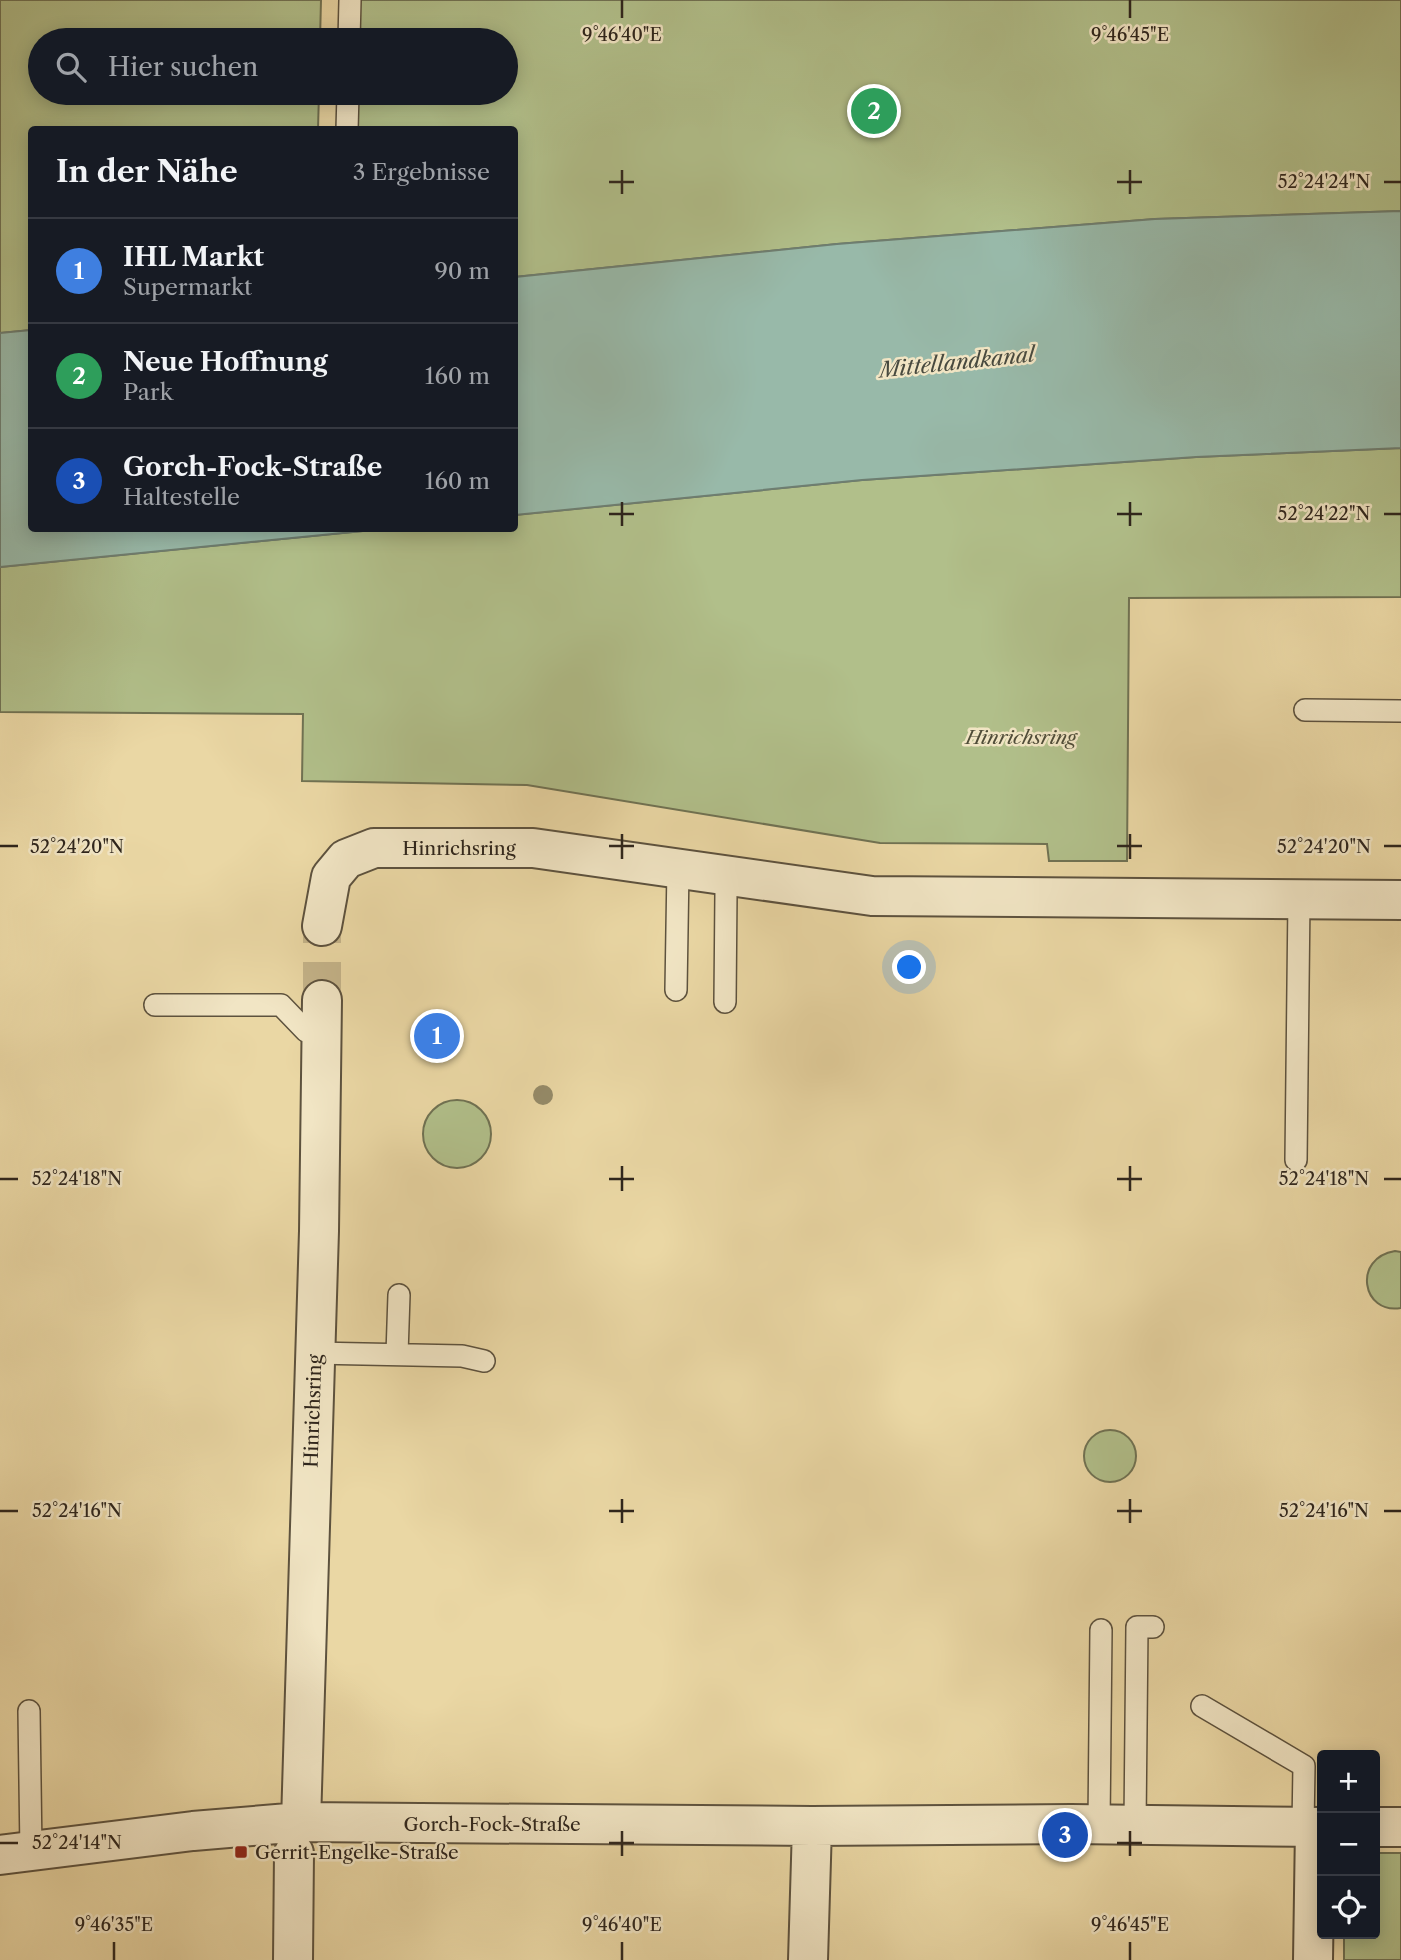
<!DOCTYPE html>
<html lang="de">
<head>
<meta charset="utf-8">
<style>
	:root { --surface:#171b24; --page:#20242c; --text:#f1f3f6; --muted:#9ea1a6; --line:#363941; --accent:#c59692 }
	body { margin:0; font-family:"Libre Caslon Text",serif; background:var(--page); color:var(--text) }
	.controls { position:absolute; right:21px; bottom:21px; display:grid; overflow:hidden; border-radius:7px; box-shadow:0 4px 18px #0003 }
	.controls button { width:63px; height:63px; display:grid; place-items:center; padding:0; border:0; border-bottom:2px solid var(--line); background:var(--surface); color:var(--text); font:35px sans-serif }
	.you { position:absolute; left:910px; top:968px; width:24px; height:24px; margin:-18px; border:5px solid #fff; border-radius:50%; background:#1a73e8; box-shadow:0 0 0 10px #1a73e833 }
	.badge { display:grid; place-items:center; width:46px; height:46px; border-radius:50%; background:var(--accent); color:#fff; font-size:23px; font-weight:700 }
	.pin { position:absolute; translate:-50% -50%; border:4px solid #fff; box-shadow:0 2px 7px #0006 }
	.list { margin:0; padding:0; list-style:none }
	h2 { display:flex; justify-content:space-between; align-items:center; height:91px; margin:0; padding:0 28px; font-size:30px }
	h2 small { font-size:23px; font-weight:400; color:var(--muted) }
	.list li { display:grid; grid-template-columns:46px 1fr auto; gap:21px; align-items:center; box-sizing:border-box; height:105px; padding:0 28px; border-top:2px solid var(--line) }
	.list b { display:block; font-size:26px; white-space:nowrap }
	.list p { margin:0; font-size:23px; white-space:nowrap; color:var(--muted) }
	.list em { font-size:23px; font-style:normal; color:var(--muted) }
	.icon { flex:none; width:38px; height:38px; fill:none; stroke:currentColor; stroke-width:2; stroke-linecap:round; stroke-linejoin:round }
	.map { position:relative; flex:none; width:1401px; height:1960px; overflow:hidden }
	.search { position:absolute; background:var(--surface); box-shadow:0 4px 18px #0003; left:28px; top:28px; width:490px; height:77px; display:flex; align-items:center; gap:18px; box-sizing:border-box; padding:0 24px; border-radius:38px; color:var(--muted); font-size:26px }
	.panel { position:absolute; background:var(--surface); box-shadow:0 4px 18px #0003; left:28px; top:126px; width:490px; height:406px; border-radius:7px }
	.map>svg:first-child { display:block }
	.green { fill:#b1bf8a; stroke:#707253; stroke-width:2 }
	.water { fill:#98b9a9; stroke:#6e7e71; stroke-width:2 }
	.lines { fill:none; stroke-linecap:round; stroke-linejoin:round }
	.street-tunnel { stroke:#c4b389; stroke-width:38; stroke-dasharray:38 19; stroke-linecap:butt }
	.lane-casing { stroke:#5d523e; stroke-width:24 }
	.street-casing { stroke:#5d523e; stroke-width:42 }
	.lane { stroke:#f1e5c4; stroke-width:21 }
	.street { stroke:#f1e5c4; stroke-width:38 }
	.tree { fill:#958b69 }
	.ticks { fill:none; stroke:#2e251c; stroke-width:2.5 }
	.poi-dot { fill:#8f2418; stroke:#f1e5c4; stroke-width:2.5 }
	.labels { text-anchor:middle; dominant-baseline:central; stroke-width:5; stroke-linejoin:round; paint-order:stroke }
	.park-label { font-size:19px; font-style:italic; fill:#4f4c38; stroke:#f1e5c4 }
	.street-label { font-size:19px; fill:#2e251c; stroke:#f1e5c4 }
	.poi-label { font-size:19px; fill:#2e251c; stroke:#f1e5c4; text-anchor:start }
	.water-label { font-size:21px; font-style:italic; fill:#484a3f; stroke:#f1e5c4 }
	.ticks-label { font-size:18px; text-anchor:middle; fill:#2e251c; stroke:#f1e5c4; stroke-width:5; stroke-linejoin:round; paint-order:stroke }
</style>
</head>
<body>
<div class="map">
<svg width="1401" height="1960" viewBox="0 0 1401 1960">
	<rect width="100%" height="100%" fill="#ead7a4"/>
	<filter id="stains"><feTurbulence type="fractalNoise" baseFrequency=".00286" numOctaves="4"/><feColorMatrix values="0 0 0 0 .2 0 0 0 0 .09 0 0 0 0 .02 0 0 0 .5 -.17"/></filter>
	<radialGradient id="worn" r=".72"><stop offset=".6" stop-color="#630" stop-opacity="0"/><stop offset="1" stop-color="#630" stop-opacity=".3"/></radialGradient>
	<path class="green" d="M 0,0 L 321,0 L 320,40 L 40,40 L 40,93 L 319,93 L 318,129 L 32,130 L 31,330 L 0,333 Z
		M 350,0 L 1401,0 L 1401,211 L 1155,219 L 837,244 L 515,277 L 514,130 L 347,130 L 348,93 L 506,93 L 506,40 L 349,40 Z
		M 1401,448 L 1401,597 L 1129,598 L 1127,861 L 1049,861 L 1047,844 L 880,843 L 527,785 L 302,781 L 303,714 L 0,712 L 0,567 L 383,529 L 514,528 L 515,515 L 862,480 L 1196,457 Z
		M423 1134a34 34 0 1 1 68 0a34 34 0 1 1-68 0Z
		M 1395,1251 L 1401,1252 L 1401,1308 C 1362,1315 1352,1258 1395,1251 Z
		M1084 1456a26 26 0 1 1 52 0a26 26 0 1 1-52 0Z
		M 1375,1853 L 1401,1853 L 1401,1960 L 1344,1960 L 1344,1934 L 1375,1934 Z"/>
	<path class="water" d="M 1401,211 L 1401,448 L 1196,457 L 862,480 L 515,515 L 515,277 L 837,244 L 1155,219 Z
		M 31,330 L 32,528 L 383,529 L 0,567 L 0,333 Z"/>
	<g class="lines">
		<path class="street-tunnel" d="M 322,1000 L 322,926"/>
		<g class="lane-casing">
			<path id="lane" d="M 349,40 L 350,0
				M 347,130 L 348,93
				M 1305,710 L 1401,711
				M 676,990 L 678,868
				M 725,1002 L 726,892 L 728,875
				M 155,1005 L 281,1005 L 306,1031 L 322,1031
				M 1296,1160 L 1299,899
				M 314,1353 L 462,1356 L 484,1361
				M 397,1354 L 399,1295
				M 1202,1706 L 1304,1766 L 1303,1826
				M 29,1711 L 31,1852
				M 1099,1824 L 1101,1630
				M 1135,1824 L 1137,1627 L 1153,1627"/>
		</g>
		<g class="street-casing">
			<path id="street" d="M 322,926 L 331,877 L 346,859 L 374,848 L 533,848 L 872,896 L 1401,900
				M 301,1822 L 319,1231 L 322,1000
				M 1375,1827 L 1401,1827
				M 0,1855 L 193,1831 L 301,1822 L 812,1826 L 1071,1824 L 1322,1827
				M 293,1960 L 294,1853
				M 808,1960 L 812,1826
				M 1313,1960 L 1315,1827"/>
		</g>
		<use href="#lane" class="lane"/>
		<use href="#street" class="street"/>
	</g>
	<circle class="tree" cx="543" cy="1095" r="10"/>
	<path class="ticks" d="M 622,0 L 622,18M 1130,0 L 1130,18M 622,170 L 622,194M 1130,170 L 1130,194M 609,182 L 634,182M 1117,182 L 1142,182M 1384,182 L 1401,182M 622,502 L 622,526M 1130,502 L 1130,526M 609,514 L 634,514M 1117,514 L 1142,514M 1384,514 L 1401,514M 622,834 L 622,859M 1130,834 L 1130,859M 0,846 L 18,846M 609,846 L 634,846M 1117,846 L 1142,846M 1384,846 L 1401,846M 622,1166 L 622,1191M 1130,1166 L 1130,1191M 0,1179 L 18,1179M 609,1179 L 634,1179M 1117,1179 L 1142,1179M 1384,1179 L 1401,1179M 622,1499 L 622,1523M 1130,1499 L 1130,1523M 0,1511 L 18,1511M 609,1511 L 634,1511M 1117,1511 L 1142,1511M 1384,1511 L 1401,1511M 622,1831 L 622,1856M 1130,1831 L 1130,1856M 0,1843 L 18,1843M 609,1843 L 634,1843M 1117,1843 L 1142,1843M 114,1942 L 114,1960M 622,1942 L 622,1960M 1130,1942 L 1130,1960"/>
	<rect class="poi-dot" x="234" y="1845" width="14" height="14" rx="3.5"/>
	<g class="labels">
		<g class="park-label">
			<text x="1021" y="737">Hinrichsring</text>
		</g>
		<g class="street-label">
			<text x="459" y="848">Hinrichsring</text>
			<text transform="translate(313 1411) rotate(-88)">Hinrichsring</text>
			<text x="492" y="1824">Gorch-Fock-Straße</text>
		</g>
		<g class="poi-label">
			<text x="255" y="1852">Gerrit-Engelke-Straße</text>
		</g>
		<g class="water-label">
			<text transform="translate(957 362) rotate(-6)">Mittellandkanal</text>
		</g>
	</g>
	<g class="ticks-label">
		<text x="622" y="41">9°46'40"E</text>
		<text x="1130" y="41">9°46'45"E</text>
		<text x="1324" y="188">52°24'24"N</text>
		<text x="1324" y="520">52°24'22"N</text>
		<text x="77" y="853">52°24'20"N</text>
		<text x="1324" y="853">52°24'20"N</text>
		<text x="77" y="1185">52°24'18"N</text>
		<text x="1324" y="1185">52°24'18"N</text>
		<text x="77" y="1517">52°24'16"N</text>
		<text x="1324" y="1517">52°24'16"N</text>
		<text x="77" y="1849">52°24'14"N</text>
		<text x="114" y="1931">9°46'35"E</text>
		<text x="622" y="1931">9°46'40"E</text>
		<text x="1130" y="1931">9°46'45"E</text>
	</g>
	<rect width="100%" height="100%" filter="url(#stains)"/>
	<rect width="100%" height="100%" fill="url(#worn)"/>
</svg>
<div class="controls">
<button>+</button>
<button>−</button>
<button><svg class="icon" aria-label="locate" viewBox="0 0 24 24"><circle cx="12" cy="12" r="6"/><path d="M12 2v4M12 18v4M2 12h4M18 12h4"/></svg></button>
</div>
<div class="you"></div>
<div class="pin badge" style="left:437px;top:1036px;background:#3f7fe0">1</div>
<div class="pin badge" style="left:874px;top:111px;background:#2e9e5b">2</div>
<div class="pin badge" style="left:1065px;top:1835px;background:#1a4fb4">3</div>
<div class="search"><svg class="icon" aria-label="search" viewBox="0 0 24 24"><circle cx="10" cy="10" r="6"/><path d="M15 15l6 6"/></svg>Hier suchen</div>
<section class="panel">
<h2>In der Nähe<small>3 Ergebnisse</small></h2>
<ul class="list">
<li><span class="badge" style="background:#3f7fe0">1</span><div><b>IHL Markt</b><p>Supermarkt</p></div><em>90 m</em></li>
<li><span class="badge" style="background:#2e9e5b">2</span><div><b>Neue Hoffnung</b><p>Park</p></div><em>160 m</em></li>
<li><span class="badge" style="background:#1a4fb4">3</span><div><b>Gorch-Fock-Straße</b><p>Haltestelle</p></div><em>160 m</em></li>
</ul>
</section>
</div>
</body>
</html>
